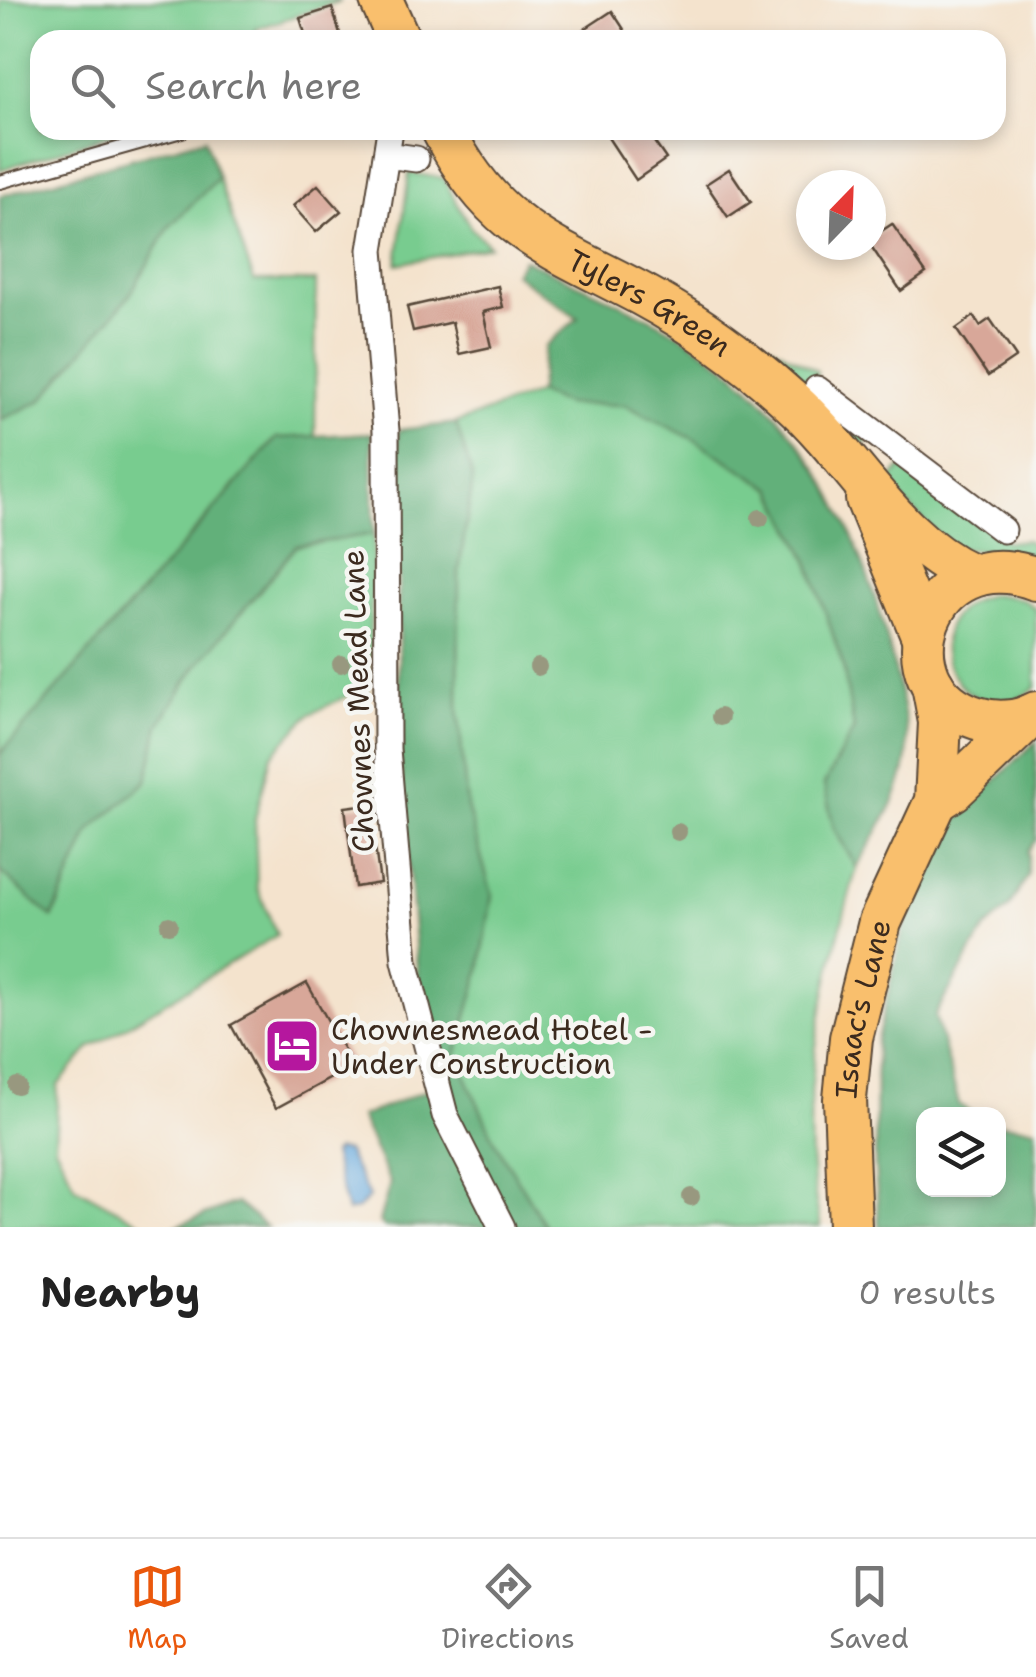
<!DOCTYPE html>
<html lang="en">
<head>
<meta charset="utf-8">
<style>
	:root { --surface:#fff; --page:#f2f2f2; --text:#222; --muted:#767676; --line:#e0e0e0; --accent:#ea580c }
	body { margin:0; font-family:"Shantell Sans",sans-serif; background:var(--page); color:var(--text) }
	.controls { position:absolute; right:30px; bottom:30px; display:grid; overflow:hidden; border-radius:20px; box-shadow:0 5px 15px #0003 }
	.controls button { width:90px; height:90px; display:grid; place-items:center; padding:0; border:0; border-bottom:2px solid var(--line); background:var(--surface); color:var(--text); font:50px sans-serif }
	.compass { position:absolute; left:796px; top:170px; width:90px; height:90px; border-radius:50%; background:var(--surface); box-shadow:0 5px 15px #0003; rotate:23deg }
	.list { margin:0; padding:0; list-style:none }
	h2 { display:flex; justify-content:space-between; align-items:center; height:130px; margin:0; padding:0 40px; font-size:42px }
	h2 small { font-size:32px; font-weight:400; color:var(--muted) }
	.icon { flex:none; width:55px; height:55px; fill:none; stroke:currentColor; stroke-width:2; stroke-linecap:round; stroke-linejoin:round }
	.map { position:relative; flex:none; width:1036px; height:1227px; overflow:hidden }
	.search { position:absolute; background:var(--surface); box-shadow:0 5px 15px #0003; left:30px; right:30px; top:30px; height:110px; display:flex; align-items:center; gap:25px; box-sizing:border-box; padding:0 35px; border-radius:30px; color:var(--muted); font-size:38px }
	.sheet { height:310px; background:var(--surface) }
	nav { display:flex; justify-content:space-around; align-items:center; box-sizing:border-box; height:140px; border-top:2px solid var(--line); background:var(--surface); font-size:28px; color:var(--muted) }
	nav a { display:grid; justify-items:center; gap:5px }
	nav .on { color:var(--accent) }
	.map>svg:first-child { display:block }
	.green { fill:#78cc8f; stroke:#5a7b56; stroke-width:2.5 }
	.forest { fill:#62b07a; stroke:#4e6d4c; stroke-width:2.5 }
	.water { fill:#6aabde; stroke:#526a7e; stroke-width:2.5 }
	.building { fill:#d8a799 }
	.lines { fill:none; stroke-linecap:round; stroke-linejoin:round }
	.service-casing { stroke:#574638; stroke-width:16 }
	.minor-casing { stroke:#574638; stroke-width:29 }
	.trunk-casing { stroke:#574638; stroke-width:46 }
	.service { stroke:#fff; stroke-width:12 }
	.minor { stroke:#fff; stroke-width:25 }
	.trunk { stroke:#f9bf6d; stroke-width:42 }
	.tree { fill:#98987f }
	.labels { text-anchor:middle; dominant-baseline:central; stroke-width:9; stroke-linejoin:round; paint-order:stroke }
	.street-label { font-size:30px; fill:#3b2a1e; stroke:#f6f6f2 }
	.poi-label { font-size:30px; fill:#3b2a1e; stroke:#f6f6f2; text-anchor:start }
</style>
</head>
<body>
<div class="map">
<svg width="1036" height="1227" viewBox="0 0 1036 1227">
	<rect width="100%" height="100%" fill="#f6f6f2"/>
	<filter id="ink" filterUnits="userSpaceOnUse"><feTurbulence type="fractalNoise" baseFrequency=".01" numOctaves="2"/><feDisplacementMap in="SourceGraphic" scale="20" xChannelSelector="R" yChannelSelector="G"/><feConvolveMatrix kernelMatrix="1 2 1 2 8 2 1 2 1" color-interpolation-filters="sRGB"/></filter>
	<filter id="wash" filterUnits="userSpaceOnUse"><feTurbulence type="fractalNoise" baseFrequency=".0048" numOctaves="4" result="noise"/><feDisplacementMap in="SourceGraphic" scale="40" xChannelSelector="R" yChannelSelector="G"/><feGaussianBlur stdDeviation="2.25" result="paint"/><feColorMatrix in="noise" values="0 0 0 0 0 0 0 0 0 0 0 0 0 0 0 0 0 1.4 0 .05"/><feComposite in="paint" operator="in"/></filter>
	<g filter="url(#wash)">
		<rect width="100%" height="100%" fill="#f4e3cd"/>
		<path class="green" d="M 0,0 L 340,0 L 340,1 L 256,29 L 259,40 L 40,40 L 40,130 L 124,130 L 0,170 Z
			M 409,173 L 443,178 L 471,228 L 490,246 L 397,264 Z
			M 218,178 L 254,281 L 316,281 L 315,437 L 276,438 L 0,754 L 0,420 L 42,400 L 129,296 L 169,227 Z
			M 670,289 L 817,371 L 816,381 L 868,438 L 866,443 L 858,445 Z
			M 538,393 L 566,404 L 625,405 L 695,440 L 772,489 L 809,562 L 843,665 L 854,729 L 824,785 L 834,829 L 857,868 C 824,983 793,1107 821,1227 L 546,1227 L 496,1144 L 456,1055 L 480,970 L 492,895 L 467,807 L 458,708 L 459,571 L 473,479 L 456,423 Z
			M 901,468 L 918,472 L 1007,542 L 1026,540 L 1036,548 L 1036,559 L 1017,553 L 951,548 L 892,489 L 891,480 Z
			M 374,534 L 368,695 L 355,692 L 309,715 L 271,756 L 255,819 L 257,887 L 277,935 L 90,1048 L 58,1085 L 55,1146 L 76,1187 L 148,1227 L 0,1227 L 0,871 L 53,917 L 90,830 L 147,781 L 159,725 L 195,668 L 297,546 Z
			M 993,594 L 1022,599 L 1036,609 L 1036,688 C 964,746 895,616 993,594 Z"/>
		<path class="forest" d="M 205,138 L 218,178 L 169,227 L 129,296 L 42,400 L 0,420 L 0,196 Z
			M 524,259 C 596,293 676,323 737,376 C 825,452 865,549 892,659 C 899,690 910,725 907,757 C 903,796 875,834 857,868 L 834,829 L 824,785 L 854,729 L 843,665 L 809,562 L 773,489 L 695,440 L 625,405 L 566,404 L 538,393 L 545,346 L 578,318 L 514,273 Z
			M 456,423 L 473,479 L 459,571 L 458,708 L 467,807 L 492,895 L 480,970 L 456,1055 L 496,1144 L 546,1227 L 384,1227 L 379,1222 L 390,1183 L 360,1117 L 427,1090 L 399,749 L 398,430 Z
			M 372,433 L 374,534 L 296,546 L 195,668 L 159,725 L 147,781 L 90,830 L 52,918 L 0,871 L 0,754 L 277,438 Z
			M 1036,741 L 1036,840 L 1028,851 L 1028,876 L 1008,909 L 985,929 L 935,1015 L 959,1104 L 974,1114 L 924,1114 L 924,1190 L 998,1190 L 999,1124 L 1036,1128 L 1036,1227 L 879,1227 L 875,1166 L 876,1044 L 903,929 L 959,816 Z
			M 236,1203 L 267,1227 L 174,1227 Z"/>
		<path class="water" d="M 337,1150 L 346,1151 L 369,1197 L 358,1209 L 347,1212 L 332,1154 Z"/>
		<g id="blocks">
			<path class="building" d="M 332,8 L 342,40 L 307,40 L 300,18 Z
				M 612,11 L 631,40 L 585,40 L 580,32 Z
				M 603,130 L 646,130 L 666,159 L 636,180 Z
				M 729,169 L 751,202 L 728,217 L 706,184 Z
				M 318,185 L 341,211 L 316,232 L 293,206 Z
				M 892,224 L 926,273 L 901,291 L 871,246 L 871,238 Z
				M 498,286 L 503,307 L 483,312 L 491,347 L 459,354 L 452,322 L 413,331 L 407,307 Z
				M 974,316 L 980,326 L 990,319 L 1016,357 L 988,376 L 956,329 Z
				M 369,804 L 380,883 L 355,887 L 345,807 Z
				M 307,983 L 353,1066 L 276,1108 L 231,1025 Z"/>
		</g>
	</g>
	<g filter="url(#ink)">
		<use href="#blocks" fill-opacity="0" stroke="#574638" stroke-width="2.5"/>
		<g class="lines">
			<g class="service-casing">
				<path id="service" d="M 0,182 L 185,130"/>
			</g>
			<g class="minor-casing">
				<path id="minor" d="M 390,130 L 371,250 L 386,431 L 387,749 L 405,961 L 445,1115 L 502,1227
					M 387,155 L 416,159
					M 817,389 L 1003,530"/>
			</g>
			<g class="trunk-casing">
				<g id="trunk">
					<path d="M 381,0 L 399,40"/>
					<path id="s1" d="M 443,130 C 493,230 551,246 643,295 C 697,324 747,361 792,402 C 854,458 893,540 971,575"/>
					<path d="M 867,499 L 923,637"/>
					<path d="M 1036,579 C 927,538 877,686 977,718 C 996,724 1018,723 1036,713"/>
					<path d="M 936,801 L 953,790 L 1030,716"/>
					<path id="s2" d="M 850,1227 L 845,1099 L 851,1038 L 880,922 L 936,801 L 940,722 L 933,685"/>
				</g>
			</g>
			<use href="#service" class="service"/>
			<use href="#minor" class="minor"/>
			<use href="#trunk" class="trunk"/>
		</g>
		<g class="tree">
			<circle cx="760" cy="518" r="9"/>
			<circle cx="341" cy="664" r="9"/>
			<circle cx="538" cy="667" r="9"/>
			<circle cx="720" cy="717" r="9"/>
			<circle cx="678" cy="832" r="9"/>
			<circle cx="169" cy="925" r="9"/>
			<circle cx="17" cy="1086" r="9"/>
			<circle cx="691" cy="1197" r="9"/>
		</g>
	</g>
	<defs>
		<g id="hotel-square" transform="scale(2.875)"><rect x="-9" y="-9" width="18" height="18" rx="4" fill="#b5179e" stroke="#f6f6f2"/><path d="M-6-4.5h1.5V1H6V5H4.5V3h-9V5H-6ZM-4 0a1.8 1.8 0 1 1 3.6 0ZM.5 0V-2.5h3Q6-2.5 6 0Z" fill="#fff"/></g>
	</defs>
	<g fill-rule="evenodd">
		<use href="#hotel-square" x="292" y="1046"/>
	</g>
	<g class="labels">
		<g class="street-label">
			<text stroke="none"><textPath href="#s1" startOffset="275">Tylers Green</textPath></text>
			<text transform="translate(358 701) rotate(-92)">Chownes Mead Lane</text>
			<text stroke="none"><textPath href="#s2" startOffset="220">Isaac's Lane</textPath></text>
		</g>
		<g class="poi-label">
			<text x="331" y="1029">Chownesmead Hotel -<tspan x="331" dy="34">Under Construction</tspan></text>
		</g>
	</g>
</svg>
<div class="controls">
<button><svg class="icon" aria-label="layers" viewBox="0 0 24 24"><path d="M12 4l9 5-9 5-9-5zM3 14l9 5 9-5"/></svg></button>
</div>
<svg class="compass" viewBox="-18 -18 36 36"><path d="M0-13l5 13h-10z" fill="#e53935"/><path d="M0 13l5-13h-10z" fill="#767676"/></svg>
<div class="search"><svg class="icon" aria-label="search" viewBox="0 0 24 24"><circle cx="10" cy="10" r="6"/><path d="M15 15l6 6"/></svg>Search here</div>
</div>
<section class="sheet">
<h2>Nearby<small>0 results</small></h2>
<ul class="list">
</ul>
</section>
<nav>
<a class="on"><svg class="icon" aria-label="map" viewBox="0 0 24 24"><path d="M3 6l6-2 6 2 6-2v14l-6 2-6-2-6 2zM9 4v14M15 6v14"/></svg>Map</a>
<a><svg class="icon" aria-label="directions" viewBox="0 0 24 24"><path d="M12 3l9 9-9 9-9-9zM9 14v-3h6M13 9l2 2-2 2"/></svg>Directions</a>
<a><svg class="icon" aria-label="saved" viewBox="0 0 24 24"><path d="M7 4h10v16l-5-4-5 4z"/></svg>Saved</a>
</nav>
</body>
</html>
